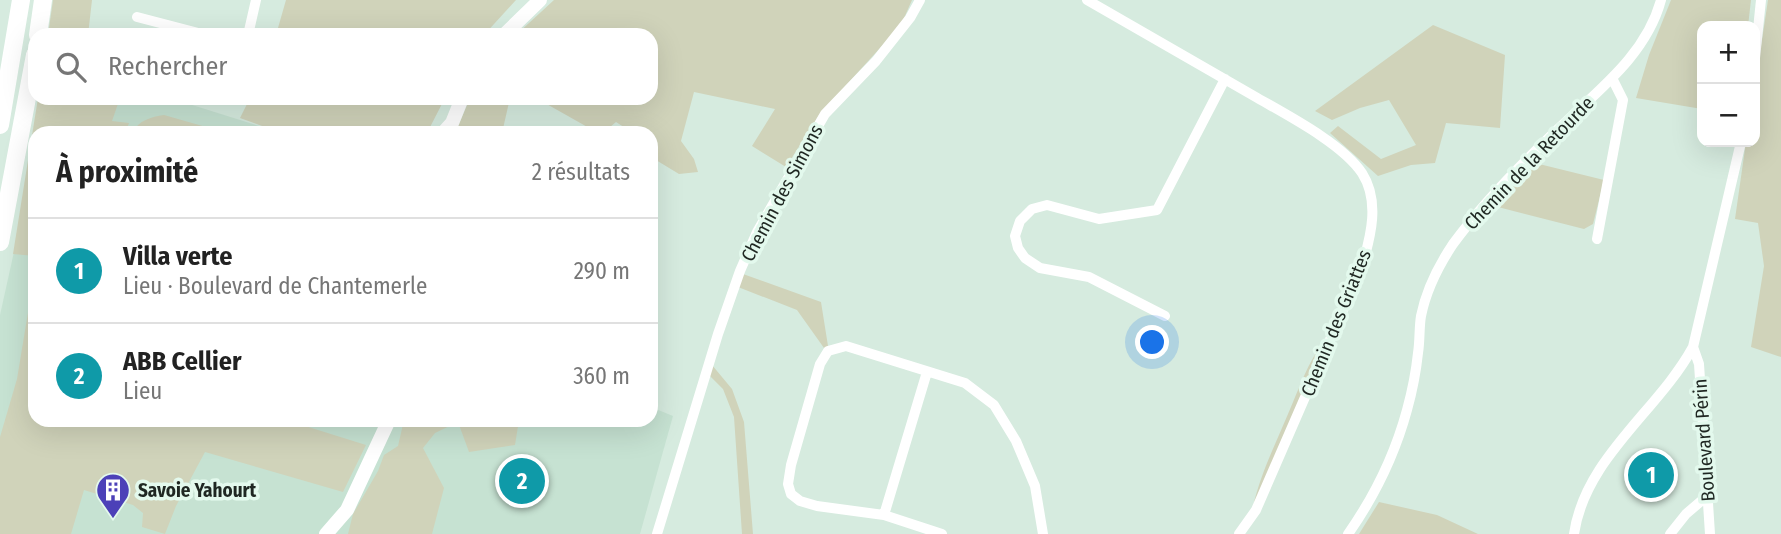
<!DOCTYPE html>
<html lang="fr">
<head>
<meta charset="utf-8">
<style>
	:root { --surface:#fff; --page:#f6f6f6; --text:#222; --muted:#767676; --line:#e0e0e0; --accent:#4c41b8 }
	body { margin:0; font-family:"Fira Sans Condensed",sans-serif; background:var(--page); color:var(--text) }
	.controls { position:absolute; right:21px; top:21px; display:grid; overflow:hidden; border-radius:14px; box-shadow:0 7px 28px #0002 }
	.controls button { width:63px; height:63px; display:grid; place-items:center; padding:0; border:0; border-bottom:2px solid var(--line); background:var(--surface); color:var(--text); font:35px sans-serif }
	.you { position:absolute; left:1153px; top:343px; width:24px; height:24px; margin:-18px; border:5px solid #fff; border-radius:50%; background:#1a73e8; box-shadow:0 0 0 10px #1a73e833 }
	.badge { display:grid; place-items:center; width:46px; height:46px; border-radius:50%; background:var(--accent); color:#fff; font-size:23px; font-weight:700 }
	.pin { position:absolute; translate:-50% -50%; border:4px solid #fff; box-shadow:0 2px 7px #0006 }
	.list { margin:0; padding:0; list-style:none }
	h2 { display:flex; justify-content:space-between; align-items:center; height:91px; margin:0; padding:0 28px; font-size:30px }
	h2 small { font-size:23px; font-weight:400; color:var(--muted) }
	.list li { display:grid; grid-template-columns:46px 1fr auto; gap:21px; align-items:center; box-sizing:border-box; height:105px; padding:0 28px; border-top:2px solid var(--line) }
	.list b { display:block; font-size:26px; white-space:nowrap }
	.list p { margin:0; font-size:23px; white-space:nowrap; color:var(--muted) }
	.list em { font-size:23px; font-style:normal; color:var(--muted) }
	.icon { flex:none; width:38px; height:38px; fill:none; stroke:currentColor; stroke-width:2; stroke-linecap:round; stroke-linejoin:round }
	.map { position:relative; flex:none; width:1781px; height:534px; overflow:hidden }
	.search { position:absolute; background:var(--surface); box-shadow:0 7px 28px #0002; left:28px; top:28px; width:630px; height:77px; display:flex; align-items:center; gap:18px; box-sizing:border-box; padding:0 24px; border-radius:21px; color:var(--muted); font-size:26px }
	.panel { position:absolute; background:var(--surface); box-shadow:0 7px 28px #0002; left:28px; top:126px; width:630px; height:301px; border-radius:21px }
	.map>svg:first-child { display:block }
	.built { fill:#c6e2d2 }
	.green { fill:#d0d3ba }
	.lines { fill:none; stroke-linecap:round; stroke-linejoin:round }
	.street { stroke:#fff; stroke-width:10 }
	.secondary { stroke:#fff; stroke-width:14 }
	.highway { stroke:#fff; stroke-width:18 }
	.labels { text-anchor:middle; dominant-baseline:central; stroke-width:7; stroke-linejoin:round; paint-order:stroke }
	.street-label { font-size:19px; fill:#1f2722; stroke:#e3f9ed }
	.poi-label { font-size:19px; font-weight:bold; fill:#1f2722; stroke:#e3f9ed; text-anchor:start }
</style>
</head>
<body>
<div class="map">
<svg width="1781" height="534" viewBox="0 0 1781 534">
	<rect width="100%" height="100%" fill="#d6ebdf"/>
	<path class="built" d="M 48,98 L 170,98 L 281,133 L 40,133 Z
		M 35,157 L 35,420 L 651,420 L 651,407 L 673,416 L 640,534 L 0,534 L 0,315 Z"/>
	<path class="green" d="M 53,0 L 92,0 L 88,35 L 48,35 Z
		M 286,0 L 516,0 L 484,35 L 276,35 Z
		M 554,0 L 912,0 L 901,25 L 819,115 L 786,167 L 752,146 L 775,109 L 694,92 L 681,141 L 694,159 L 698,172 L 679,174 L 651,157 L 651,133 L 633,133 L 616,122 L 603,133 L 598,133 L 536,98 L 651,98 L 651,35 L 516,35 Z
		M 1671,0 L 1751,0 L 1748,26 L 1702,26 L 1702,109 L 1636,98 L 1649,55 Z
		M 1768,0 L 1781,0 L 1781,357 L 1751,347 L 1764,266 L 1758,223 L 1735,219 L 1746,142 L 1755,142 L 1755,86 Z
		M 1433,25 L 1505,55 L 1500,128 L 1446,123 L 1435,163 L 1411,165 L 1378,176 L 1330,133 L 1338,126 L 1381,159 L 1416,145 L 1389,100 L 1360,108 L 1332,120 L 1315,111 Z
		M 38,98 L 120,98 L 112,121 L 129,123 L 125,133 L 35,133 L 35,256 L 13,254 Z
		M 250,98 L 445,98 L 427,133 L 281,133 L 240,118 Z
		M 470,98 L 510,98 L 502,133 L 466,133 L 457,129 Z
		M 164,115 L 227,133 L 132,133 C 139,120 151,117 164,115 Z
		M 1535,163 L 1604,180 L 1593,224 L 1584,229 L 1494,206 Z
		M 35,270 L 35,420 L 286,420 L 366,445 L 343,492 L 205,452 L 176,506 L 165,534 L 142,527 L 143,513 L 133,505 L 84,490 L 71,534 L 0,534 L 0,437 L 17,379 Z
		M 743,274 L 821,302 L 828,346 L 824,348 L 797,310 L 738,287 Z
		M 1325,340 L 1253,507 C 1260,475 1275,445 1288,414 C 1299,389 1308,361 1325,340 Z
		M 712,365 L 732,389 L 744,422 L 753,534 L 742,534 L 734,417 L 723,389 L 709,375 Z
		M 404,420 L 519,420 L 515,445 L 469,452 L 458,422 L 435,433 L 423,448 L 444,488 L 432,534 L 348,534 L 353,514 L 378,471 L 384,455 L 398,446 Z
		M 1379,502 L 1437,515 L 1478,534 L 1359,534 Z"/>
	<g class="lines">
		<path class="street" d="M 1087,0 C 1142,32 1198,64 1254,96 C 1285,114 1342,143 1362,173 C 1380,201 1371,236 1362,266 L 1256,510 L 1239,534
			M 137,17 L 206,35
			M 248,35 L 256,0
			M 1755,58 L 1761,0
			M 1597,239 L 1623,100 L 1612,78
			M 1165,316 L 1089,277 L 1040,268 L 1025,258 L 1018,248 L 1015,236 L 1020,221 L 1032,209 L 1047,205 L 1099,219 L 1157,210 L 1225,79
			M 1693,347 L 1699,364 L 1710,534
			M 884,515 L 927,372
			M 657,534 L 718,334 L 740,271 L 757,232 L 825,114 L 876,61 L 910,18 L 920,0
			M 942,534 L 884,515 L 817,506 L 800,501 L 791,494 L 788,484 L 791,465 L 820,364 L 828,351 L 846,346 L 965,383 L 994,405 L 1016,441 L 1035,486 L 1043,534
			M 1348,534 C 1374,497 1395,454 1407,410 C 1412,392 1416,372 1418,353 C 1420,341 1419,328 1421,316 C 1426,291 1439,265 1453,244 C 1483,203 1520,165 1557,130 C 1596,92 1646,56 1661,0
			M 1574,534 C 1585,458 1658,411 1693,347 L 1741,142
			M 1670,534 L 1686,514 L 1707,496"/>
		<path class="secondary" d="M 504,35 L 540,0
			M 443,133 L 452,123 L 462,98
			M 326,534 L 347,510 L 389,420"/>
		<path class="highway" d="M 38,35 L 43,0
			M 0,125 L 21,0
			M 0,242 L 35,55"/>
	</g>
	<defs>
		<g id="building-pin" transform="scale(1.75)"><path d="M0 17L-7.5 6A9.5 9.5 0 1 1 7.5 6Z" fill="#4c41b8" stroke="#e3f9ed"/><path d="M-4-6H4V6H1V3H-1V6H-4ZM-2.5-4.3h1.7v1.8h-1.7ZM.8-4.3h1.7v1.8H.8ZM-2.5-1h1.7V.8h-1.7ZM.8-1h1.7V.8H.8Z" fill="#fff"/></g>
	</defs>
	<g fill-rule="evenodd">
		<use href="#building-pin" x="113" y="490"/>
	</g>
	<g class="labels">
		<g class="street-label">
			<text transform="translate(1529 163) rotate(-46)">Chemin de la Retourde</text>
			<text transform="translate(782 193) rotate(-62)">Chemin des Simons</text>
			<text transform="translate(1336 323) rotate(-68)">Chemin des Griattes</text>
			<text transform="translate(1704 440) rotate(-94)">Boulevard Périn</text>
		</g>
		<g class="poi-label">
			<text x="138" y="490">Savoie Yahourt</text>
		</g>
	</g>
</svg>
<div class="controls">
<button>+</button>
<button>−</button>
</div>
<div class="you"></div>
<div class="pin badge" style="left:1651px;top:475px;background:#0f9aa8">1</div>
<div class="pin badge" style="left:522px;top:481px;background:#0f9aa8">2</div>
<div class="search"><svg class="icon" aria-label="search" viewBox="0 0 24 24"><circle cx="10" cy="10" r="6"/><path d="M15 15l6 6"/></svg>Rechercher</div>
<section class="panel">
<h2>À proximité<small>2 résultats</small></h2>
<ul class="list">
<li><span class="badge" style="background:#0f9aa8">1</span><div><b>Villa verte</b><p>Lieu · Boulevard de Chantemerle</p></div><em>290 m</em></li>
<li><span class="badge" style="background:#0f9aa8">2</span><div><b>ABB Cellier</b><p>Lieu</p></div><em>360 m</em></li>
</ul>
</section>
</div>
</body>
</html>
